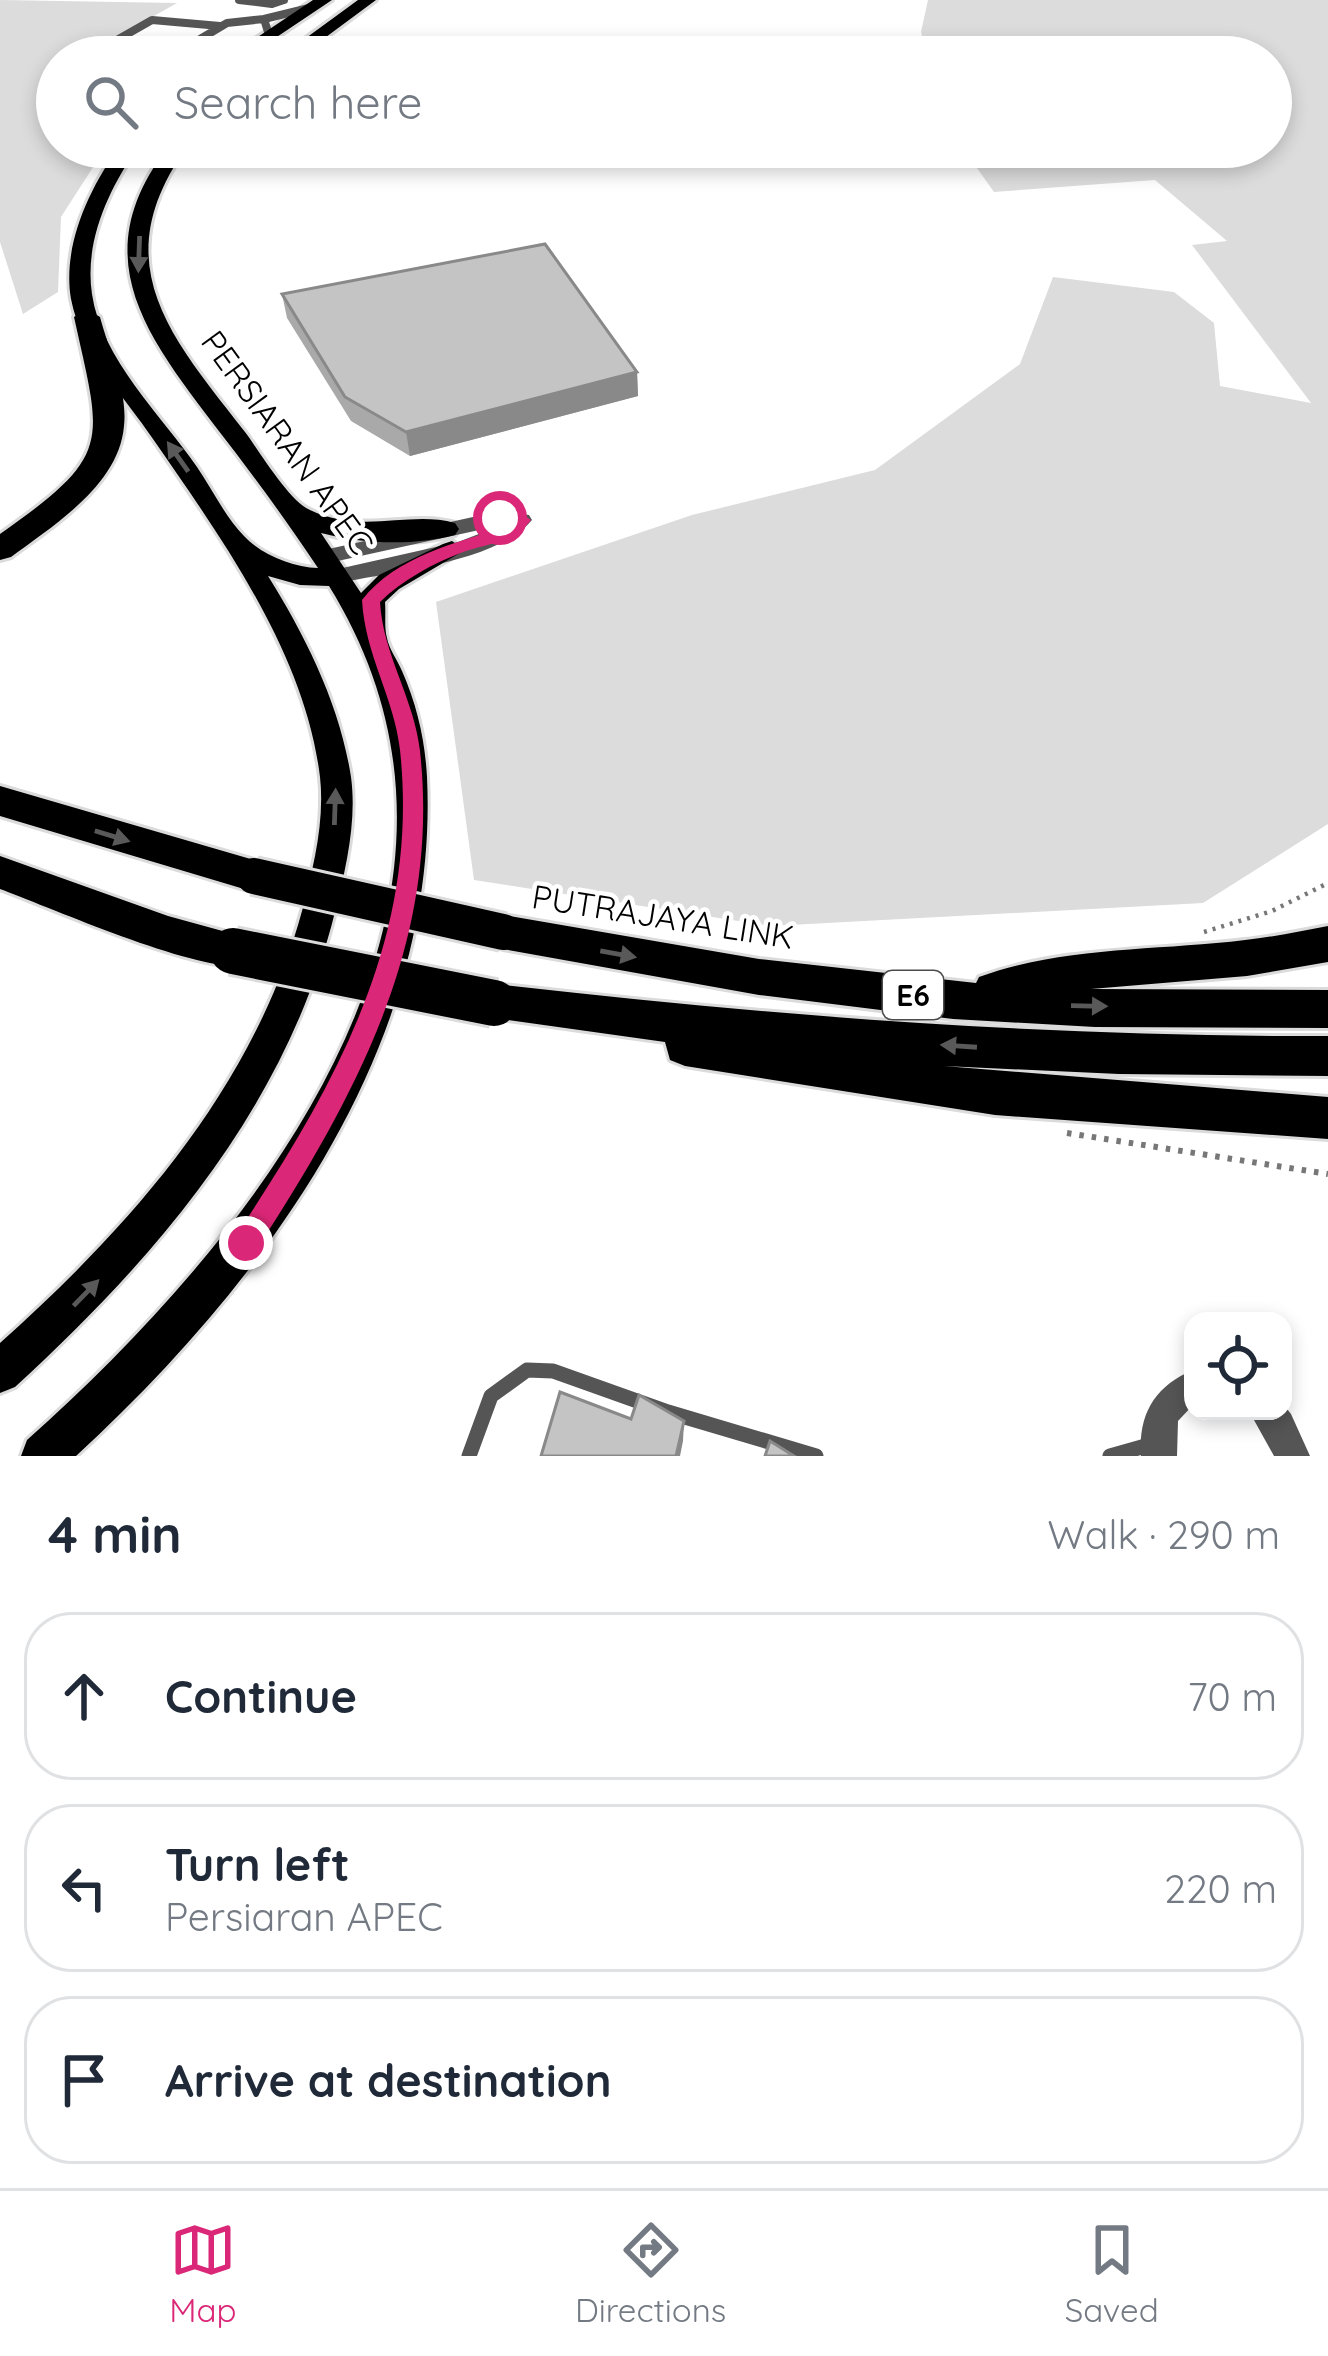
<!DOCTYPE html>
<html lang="en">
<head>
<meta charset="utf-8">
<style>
	:root { --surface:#fff; --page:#f6f6f7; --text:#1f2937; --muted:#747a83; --line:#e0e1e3; --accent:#db2777 }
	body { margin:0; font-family:Quicksand,sans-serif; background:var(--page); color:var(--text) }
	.controls { position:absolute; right:36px; bottom:36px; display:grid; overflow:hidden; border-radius:24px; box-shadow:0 6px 18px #0003 }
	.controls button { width:108px; height:108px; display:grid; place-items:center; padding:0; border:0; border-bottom:3px solid var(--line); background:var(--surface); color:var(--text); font:60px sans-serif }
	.stop { position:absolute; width:36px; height:36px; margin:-27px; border:9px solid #db2777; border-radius:50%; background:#fff }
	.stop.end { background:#db2777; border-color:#fff; box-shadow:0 3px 12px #0008 }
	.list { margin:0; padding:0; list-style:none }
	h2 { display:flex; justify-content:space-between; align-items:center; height:156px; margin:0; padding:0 48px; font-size:51px }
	h2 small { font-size:39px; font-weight:400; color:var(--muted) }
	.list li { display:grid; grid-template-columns:78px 1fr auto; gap:36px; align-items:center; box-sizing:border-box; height:168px; margin:0 24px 24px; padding:0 24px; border:3px solid var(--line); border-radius:48px }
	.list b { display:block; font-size:45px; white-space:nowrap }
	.list p { margin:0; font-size:39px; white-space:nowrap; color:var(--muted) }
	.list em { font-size:39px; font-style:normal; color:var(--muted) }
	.icon { flex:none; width:66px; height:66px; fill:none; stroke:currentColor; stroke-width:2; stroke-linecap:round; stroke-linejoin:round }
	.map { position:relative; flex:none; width:1328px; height:1456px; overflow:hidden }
	.search { position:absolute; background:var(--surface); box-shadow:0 6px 18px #0003; left:36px; right:36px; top:36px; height:132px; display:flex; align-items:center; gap:30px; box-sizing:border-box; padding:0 42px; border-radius:66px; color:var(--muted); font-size:45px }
	.sheet { height:732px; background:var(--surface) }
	nav { display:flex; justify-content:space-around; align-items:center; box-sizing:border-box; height:168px; border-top:3px solid var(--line); background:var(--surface); font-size:33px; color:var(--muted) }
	nav a { display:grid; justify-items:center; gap:6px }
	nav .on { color:var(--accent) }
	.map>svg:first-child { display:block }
	.green { fill:#dcdcdc }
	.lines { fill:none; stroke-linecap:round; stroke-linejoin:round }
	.primary-casing { stroke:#dbdbdb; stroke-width:6 }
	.highway-casing { stroke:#dbdbdb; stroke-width:6 }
	.path-far1 { stroke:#777; stroke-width:4.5; stroke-dasharray:3 6; stroke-linecap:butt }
	.path { stroke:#777; stroke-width:6; stroke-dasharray:4.5 8; stroke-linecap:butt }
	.lane-far1 { stroke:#555; stroke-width:8 }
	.lane { stroke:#555; stroke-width:15 }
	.street { fill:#555; fill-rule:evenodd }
	.primary { fill:#000; fill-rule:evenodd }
	.highway { fill:#000; fill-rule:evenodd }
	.highway-bridge-far1-casing { stroke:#dbdbdb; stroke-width:42; stroke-linecap:butt }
	.highway-bridge-casing { stroke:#dbdbdb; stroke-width:52; stroke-linecap:butt }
	.highway-bridge-far1 { stroke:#000; stroke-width:36 }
	.highway-bridge { stroke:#000; stroke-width:46 }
	.wall { fill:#a9a9a9 }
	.shaded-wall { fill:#898989 }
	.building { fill:#c4c4c4; stroke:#898989; stroke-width:3 }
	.oneway { fill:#595959 }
	.route { fill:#db2777 }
	.labels { text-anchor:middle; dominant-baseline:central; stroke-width:9; stroke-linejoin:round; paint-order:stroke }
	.shield { fill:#fff; stroke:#4c4c4c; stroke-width:3 }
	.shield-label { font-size:30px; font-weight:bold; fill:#000 }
	.street-label { font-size:33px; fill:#000; stroke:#fff }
</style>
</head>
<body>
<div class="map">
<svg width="1328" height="1456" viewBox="0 0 1328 1456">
	<rect width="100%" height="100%" fill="#fff"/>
	<path class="green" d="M 0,0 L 177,3 L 82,57 L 57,57 L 57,71 L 48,77 L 57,80 L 57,147 L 106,147 L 61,217 L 58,292 L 23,314 L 0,242 Z
		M 928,0 L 1328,0 L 1328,824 L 1203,903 L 771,926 L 474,880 L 436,602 L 692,515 L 875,470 L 1020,364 L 1053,277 L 1174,292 L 1214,323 L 1220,386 L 1311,403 L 1192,245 L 1227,241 L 1155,180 L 994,192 L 962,147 L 1271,147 L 1271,57 L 927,57 L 921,32 Z"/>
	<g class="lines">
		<g class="primary-casing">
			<path id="primary" d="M 313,0 L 332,0 L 247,57 L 228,57 Z
				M 358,0 L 376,0 L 299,57 L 280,57 Z
				M 119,147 L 138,147 C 109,189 84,241 92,294 C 101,358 162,416 197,467 C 212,489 226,518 244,536 C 262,555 292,567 318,568 C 286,520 251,472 215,426 C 146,335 84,256 168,147 L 187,147 C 103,264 172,338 245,432 C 260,452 289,501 310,510 C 363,535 409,510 455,523 L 459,529 L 455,535 C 414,546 362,544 321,533 L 361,593 L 379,575 L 443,544 L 452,541 L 465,550 L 399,589 L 385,602 C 386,614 384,628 387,638 C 389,649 398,661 402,671 C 417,705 425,740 427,777 C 440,1047 265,1282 76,1456 L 21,1456 L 27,1440 C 257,1235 525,902 329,586 L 300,585 L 268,576 C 306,637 340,705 351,777 C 357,821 346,868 335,912 C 287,1105 159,1255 15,1387 L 0,1393 L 0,1343 C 133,1224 254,1087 302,911 C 313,869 325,822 320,777 C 305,653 222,539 153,439 C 124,396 81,352 71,299 C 62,246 89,189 119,147 Z"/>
		</g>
		<g class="highway-casing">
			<path id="highway" d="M 87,309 L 100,317 C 109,351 128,391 124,426 C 119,485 54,525 11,557 L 0,560 L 0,534 C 114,454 102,444 74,317 Z
				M 0,786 L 254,860 L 268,864 L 274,876 L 268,888 L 254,892 L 0,816 Z
				M 0,856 L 168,916 L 248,938 L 254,951 L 248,964 C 209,978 47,906 0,889 Z
				M 503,915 L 759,959 L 976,983 L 979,977 C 1064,946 1156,951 1245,940 C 1273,937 1301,931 1328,926 L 1328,962 L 1247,976 L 1091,989 L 1328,990 L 1328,1028 L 1095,1027 L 953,1019 L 759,995 L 503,949 L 489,944 L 483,932 L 489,920 Z
				M 494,984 C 772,1016 1048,1037 1328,1036 L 1328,1076 L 1119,1074 L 944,1066 L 1328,1097 L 1328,1139 L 995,1115 L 685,1066 L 670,1060 L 665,1042 L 479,1016 L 473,1003 L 479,990 Z"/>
		</g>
		<path class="path-far1" d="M 1204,932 L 1272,911 L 1328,883"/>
		<path class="path" d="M 1067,1133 L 1328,1174"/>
		<path class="lane-far1" d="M 239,0 L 272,4 L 284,0
			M 269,35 L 264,19 L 309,8
			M 87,57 L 152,20 L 220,26
			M 147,57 L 185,45
			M 170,57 L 227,23 L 264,19"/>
		<path class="lane" d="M 469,1456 L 491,1396 L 527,1370 L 553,1371 L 668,1412 L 816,1456
			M 1110,1456 L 1156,1443"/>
		<path class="street" d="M 500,511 L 529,515 L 532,520 C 498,562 390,572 338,583 L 327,576 L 338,569 L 458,542 L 502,525 L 324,564 L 313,557 L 324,550 Z
			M 1193,1370 L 1193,1405 L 1178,1421 L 1177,1456 L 1141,1456 C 1138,1414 1155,1386 1193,1370 Z
			M 1283,1404 L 1291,1414 L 1310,1456 L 1274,1456 L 1249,1411 L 1283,1411 Z"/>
		<use href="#primary" class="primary"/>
		<use href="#highway" class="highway"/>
		<g class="highway-bridge-far1-casing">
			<path id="highway-bridge-far1" d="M 254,876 L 503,932"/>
		</g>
		<g class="highway-bridge-casing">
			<path id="highway-bridge" d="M 233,951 L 494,1003"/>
		</g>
		<use href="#highway-bridge-far1" class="highway-bridge-far1"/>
		<use href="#highway-bridge" class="highway-bridge"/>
	</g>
	<path class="wall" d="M 282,294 L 637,372 L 638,396 L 410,456 L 351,421 L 287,318 Z"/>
	<path class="shaded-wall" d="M 637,372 L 638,396 L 410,456 L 406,432 Z
		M 684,1421 L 683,1441 L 680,1456 L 676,1456 Z"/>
	<path class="building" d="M 545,244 L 637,372 L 406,432 L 345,397 L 282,294 Z
		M 560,1392 L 631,1419 L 639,1395 L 684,1421 L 676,1456 L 541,1456 Z
		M 770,1441 L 794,1456 L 765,1456 Z"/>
	<defs><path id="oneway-solid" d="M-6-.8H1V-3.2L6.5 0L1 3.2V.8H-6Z" transform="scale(3)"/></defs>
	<g class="oneway">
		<use href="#oneway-solid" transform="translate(139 254) rotate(92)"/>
		<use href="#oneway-solid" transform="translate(178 457) rotate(-125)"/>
		<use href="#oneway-solid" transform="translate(335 807) rotate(-88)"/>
		<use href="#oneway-solid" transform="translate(112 836) rotate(17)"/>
		<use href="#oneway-solid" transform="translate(618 954) rotate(10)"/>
		<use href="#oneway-solid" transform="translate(1089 1006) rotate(1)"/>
		<use href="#oneway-solid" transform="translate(959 1046) rotate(-176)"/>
		<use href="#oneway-solid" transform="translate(86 1293) rotate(-46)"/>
	</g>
	<path class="route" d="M 494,514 L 522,514 L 531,520 C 514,543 489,543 463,552 C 434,563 402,580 380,602 C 383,655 414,698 420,751 C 441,943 355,1097 255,1252 L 246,1256 L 237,1252 L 233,1243 L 237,1234 C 336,1084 420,937 400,750 C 394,697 365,655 362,600 C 395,557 457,542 507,527 L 510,524 L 494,521 Z"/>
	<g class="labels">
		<rect class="shield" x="883" y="971" width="60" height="48" rx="9"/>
		<g class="shield-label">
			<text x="913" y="995">E6</text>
		</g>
		<g class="street-label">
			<text transform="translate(288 442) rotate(54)">PERSIARAN APEC</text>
			<text transform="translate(663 916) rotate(9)">PUTRAJAYA LINK</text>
		</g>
	</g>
</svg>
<div class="controls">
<button><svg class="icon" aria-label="locate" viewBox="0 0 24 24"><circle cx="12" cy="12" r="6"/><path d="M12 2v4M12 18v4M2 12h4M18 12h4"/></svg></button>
</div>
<div class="stop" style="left:500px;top:518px"></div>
<div class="stop end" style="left:246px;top:1243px"></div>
<div class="search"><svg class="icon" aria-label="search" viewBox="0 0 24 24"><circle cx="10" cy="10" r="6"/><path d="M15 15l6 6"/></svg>Search here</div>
</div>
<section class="sheet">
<h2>4 min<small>Walk · 290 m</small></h2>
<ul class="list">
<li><svg class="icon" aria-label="ahead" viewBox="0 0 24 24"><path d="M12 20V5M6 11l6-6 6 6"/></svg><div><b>Continue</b></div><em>70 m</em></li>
<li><svg class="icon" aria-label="left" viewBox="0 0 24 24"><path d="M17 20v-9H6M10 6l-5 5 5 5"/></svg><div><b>Turn left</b><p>Persiaran APEC</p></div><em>220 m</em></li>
<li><svg class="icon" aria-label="arrive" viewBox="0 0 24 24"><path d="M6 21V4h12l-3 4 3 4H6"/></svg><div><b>Arrive at destination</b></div></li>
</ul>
</section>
<nav>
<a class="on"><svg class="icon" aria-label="map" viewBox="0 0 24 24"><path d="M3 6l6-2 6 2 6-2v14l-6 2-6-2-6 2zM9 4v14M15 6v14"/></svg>Map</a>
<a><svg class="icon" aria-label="directions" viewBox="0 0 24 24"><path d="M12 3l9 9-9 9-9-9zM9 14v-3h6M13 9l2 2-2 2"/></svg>Directions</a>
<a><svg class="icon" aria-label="saved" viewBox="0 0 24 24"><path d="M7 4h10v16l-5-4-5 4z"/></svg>Saved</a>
</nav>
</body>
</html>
